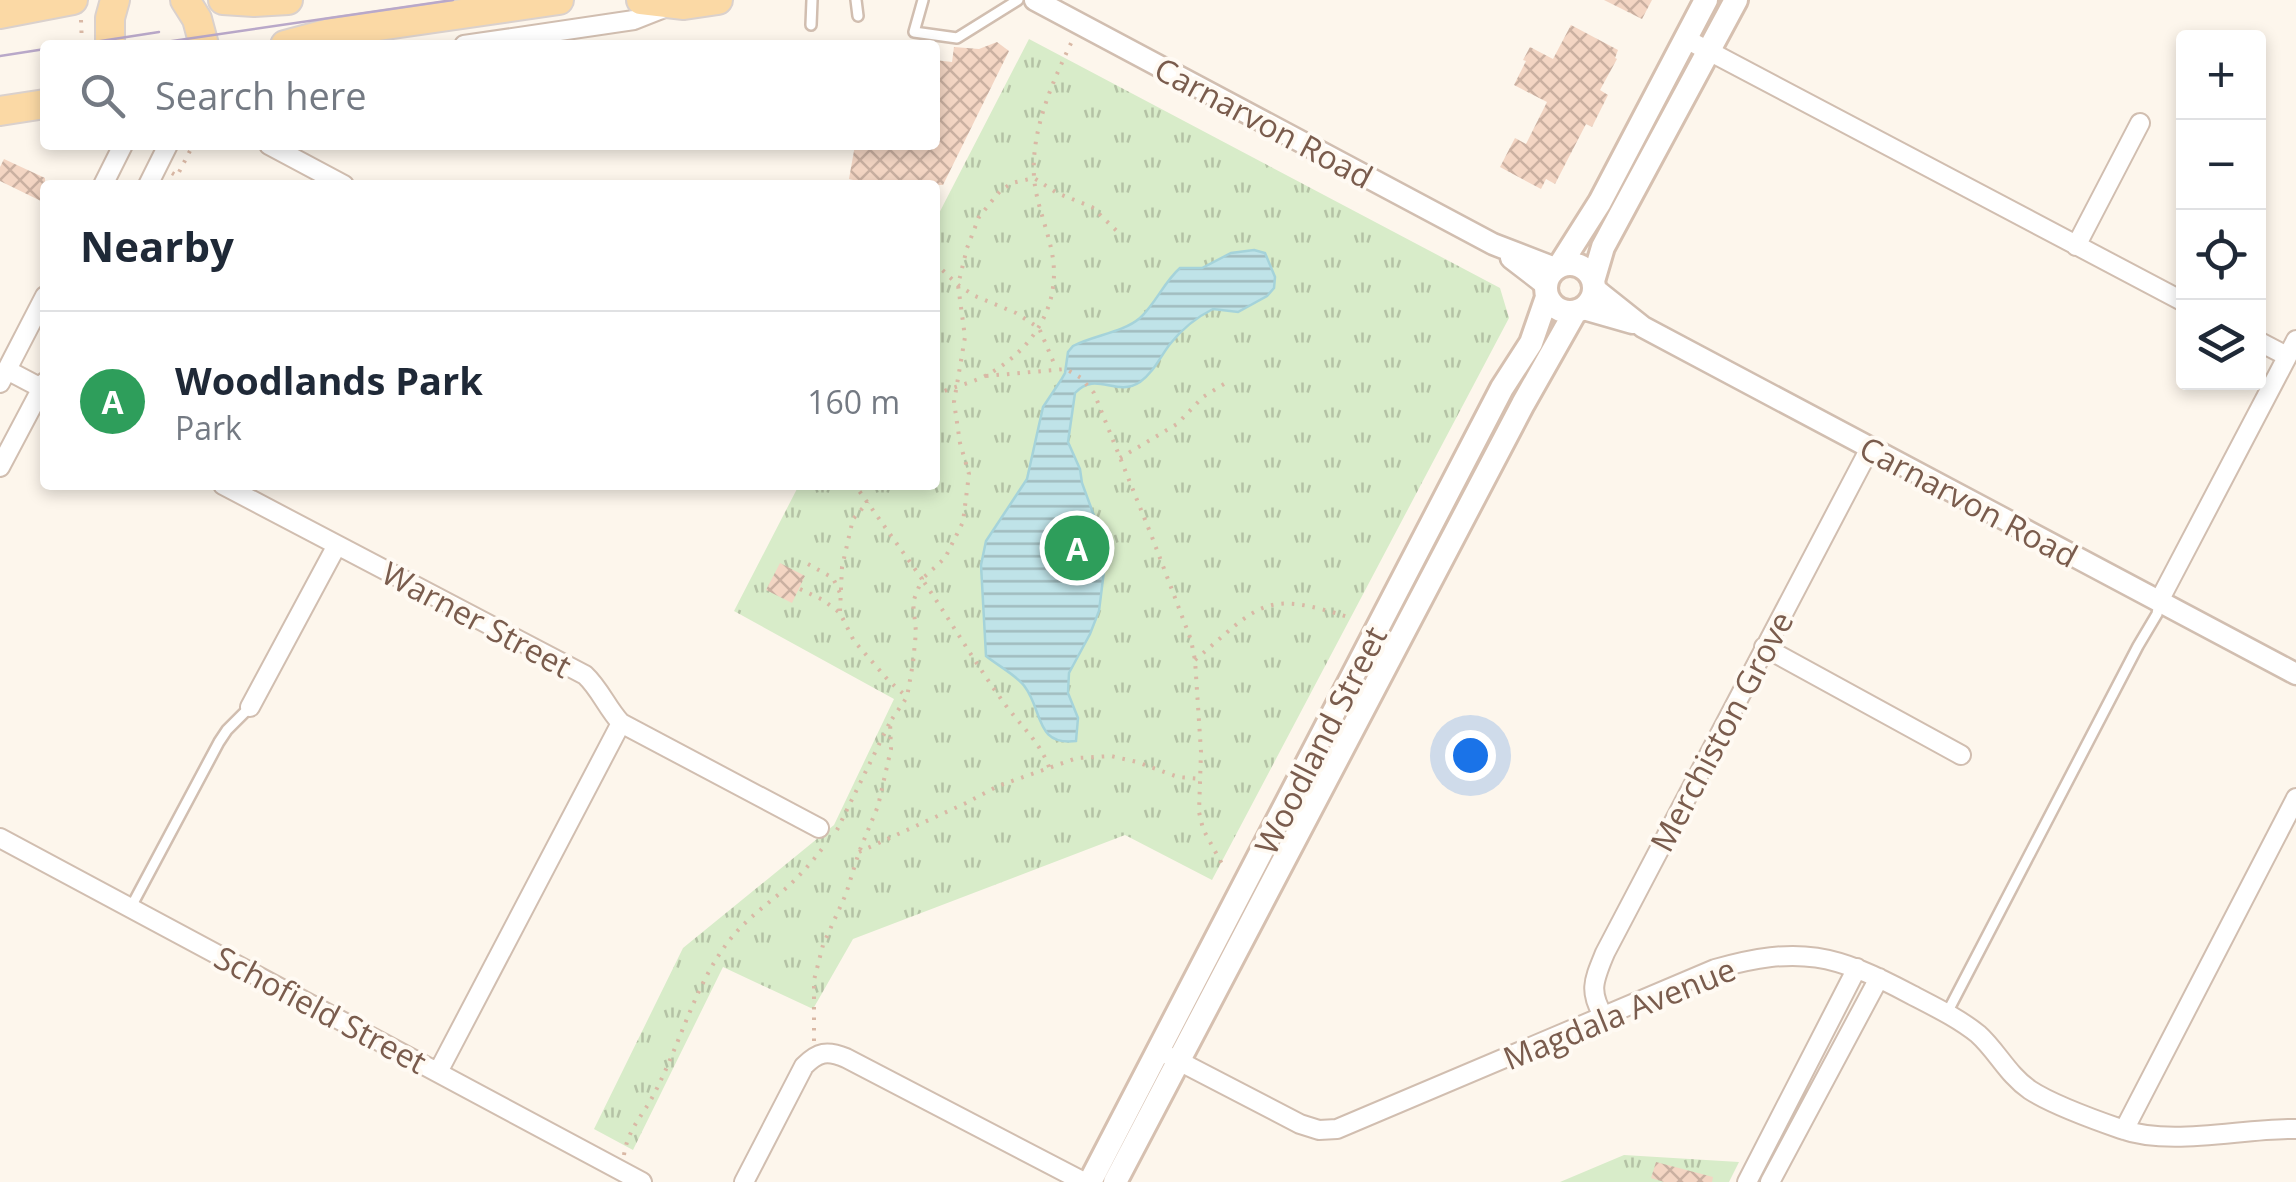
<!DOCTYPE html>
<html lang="en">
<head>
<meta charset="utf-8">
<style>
	:root { --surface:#fff; --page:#f6f6f7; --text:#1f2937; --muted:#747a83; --line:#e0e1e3; --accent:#2563eb }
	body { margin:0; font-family:"Open Sans",sans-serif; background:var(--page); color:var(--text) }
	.controls { position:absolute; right:30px; top:30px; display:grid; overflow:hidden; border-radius:10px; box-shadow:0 5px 15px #0003 }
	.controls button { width:90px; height:90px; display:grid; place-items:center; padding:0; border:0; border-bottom:2px solid var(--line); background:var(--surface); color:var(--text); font:50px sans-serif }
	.you { position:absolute; left:1470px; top:755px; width:35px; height:35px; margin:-25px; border:8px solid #fff; border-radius:50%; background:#1a73e8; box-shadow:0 0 0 15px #1a73e833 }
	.badge { display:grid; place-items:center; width:65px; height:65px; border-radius:50%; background:var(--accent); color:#fff; font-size:32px; font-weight:700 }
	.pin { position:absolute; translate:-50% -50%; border:5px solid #fff; box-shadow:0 2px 10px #0006 }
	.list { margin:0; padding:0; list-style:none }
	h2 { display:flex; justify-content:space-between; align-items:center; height:130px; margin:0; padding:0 40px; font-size:42px }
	h2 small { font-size:32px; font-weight:400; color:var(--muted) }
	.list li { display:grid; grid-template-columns:65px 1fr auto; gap:30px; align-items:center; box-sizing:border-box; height:180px; padding:0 40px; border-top:2px solid var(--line) }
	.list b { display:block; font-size:38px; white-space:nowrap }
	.list p { margin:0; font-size:32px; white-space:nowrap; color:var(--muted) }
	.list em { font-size:32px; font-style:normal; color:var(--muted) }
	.icon { flex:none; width:55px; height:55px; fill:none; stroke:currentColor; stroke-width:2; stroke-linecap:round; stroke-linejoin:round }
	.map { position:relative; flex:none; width:2296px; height:1182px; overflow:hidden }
	.search { position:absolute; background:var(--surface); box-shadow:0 5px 15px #0003; left:40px; top:40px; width:900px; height:110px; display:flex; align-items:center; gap:25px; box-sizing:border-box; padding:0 35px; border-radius:10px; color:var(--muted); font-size:38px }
	.panel { position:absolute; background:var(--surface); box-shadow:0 5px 15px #0003; left:40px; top:180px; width:900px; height:310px; border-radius:10px }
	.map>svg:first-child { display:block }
	.park { fill:url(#park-tufts) }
	.water { fill:url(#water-rules); stroke:#a5d3da; stroke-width:2.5 }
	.building { fill:url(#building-cross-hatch) }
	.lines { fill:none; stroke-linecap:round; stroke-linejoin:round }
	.service-casing { stroke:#d1beb0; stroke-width:14 }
	.minor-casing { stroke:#d1beb0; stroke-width:22 }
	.tertiary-casing { stroke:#d1beb0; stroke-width:25 }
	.secondary-casing { stroke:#d6c0b0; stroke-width:28 }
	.primary-casing { stroke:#dad1cd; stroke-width:32 }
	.path { stroke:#d9b8a5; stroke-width:4; stroke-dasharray:2.5 8; stroke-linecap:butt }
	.service { stroke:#fff; stroke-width:9 }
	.minor { stroke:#fff; stroke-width:18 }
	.tertiary { stroke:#fff; stroke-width:20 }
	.secondary { stroke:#fff; stroke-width:22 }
	.primary { stroke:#fbd9a5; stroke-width:28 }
	.tram { stroke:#b9a8c9; stroke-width:2.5 }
	.labels { text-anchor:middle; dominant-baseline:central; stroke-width:8; stroke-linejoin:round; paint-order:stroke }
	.street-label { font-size:32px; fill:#7a5c4d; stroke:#fffaf3 }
</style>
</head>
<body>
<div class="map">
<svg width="2296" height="1182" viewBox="0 0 2296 1182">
	<defs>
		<pattern id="park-tufts" width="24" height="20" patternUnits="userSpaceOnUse" patternTransform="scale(2.5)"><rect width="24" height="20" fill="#d8ecc9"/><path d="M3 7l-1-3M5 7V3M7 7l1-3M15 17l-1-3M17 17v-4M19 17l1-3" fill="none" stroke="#b4c2a5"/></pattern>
		<pattern id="water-rules" width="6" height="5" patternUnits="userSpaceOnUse" patternTransform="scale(2.5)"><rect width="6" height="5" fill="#bfe3e8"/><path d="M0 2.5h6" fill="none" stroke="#a0bbbe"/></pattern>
		<pattern id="building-cross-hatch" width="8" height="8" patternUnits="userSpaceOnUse" patternTransform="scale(2.5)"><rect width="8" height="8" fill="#f3d5c3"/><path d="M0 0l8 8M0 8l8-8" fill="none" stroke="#cab0a1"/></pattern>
	</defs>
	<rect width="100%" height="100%" fill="#fdf6ec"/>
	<path class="park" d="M 1029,39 L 1500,288 L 1509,318 L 1212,880 L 1125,835 L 853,939 L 813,1009 L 723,967 L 633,1150 L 594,1129 L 683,948 L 834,825 L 894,699 L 734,611 L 799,485 L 935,485 L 935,221 Z
		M 1624,1155 L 1739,1162 L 1729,1182 L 1560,1182 Z"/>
	<path class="water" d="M 1254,250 L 1265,253 L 1275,277 L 1274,288 L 1267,296 L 1238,312 L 1213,309 C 1195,318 1182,329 1170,344 C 1160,357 1154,372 1140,382 C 1116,398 1096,370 1075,393 L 1068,442 L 1080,469 L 1082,483 L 1100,532 L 1105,563 L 1099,611 L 1090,634 L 1069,673 L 1068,693 L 1078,718 L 1076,741 C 1035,746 1043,711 1025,687 C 1019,677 997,665 986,656 L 981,565 L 986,541 L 1027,479 L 1043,407 L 1061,380 L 1065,373 L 1068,352 L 1073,346 C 1094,335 1122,333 1140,318 C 1156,303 1164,282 1180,268 L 1202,268 L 1231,253 Z"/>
	<path class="building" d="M 1604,0 L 1652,0 L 1642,19 Z
		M 1571,25 L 1618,50 L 1615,58 L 1617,59 L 1600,90 L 1608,95 L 1592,127 L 1586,124 L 1555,184 L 1546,179 L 1541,189 L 1500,167 L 1515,138 L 1526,144 L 1547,102 L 1514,85 L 1526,61 L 1523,60 L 1530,47 L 1553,59 Z
		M 997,42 L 1009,51 L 943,185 L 874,185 L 849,179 L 855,145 L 935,145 L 935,60 L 952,62 L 954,47 L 979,49 Z
		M 4,159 L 45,178 L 45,203 L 0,181 L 0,167 Z
		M 780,563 L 805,576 L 792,603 L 766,590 Z
		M 1656,1162 L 1713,1177 L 1712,1182 L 1664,1182 L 1651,1178 Z"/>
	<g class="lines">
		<g class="service-casing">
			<path id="service" d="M 856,0 L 858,16
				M 923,0 L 914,32 L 957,38 L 1018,0
				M 811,25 L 812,0
				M 131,907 L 219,742 L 227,730 L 250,707
				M 1947,1013 L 2138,646 L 2157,614 L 2159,604"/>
		</g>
		<g class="minor-casing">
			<path id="minor" d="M 1686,39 L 2184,302
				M 464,45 L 634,20 L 667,7
				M 269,145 L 344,185
				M 103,185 L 123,145
				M 148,185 L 168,145
				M 2076,246 L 2140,123
				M 2258,341 L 2287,356
				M 7,370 L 45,390
				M 0,383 L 45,296
				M 0,467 L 45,382
				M 223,485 L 585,675 C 600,689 607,708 621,723 L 819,828
				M 2159,601 L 2296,340
				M 1764,647 L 1961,755
				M 250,707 L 337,545
				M 0,838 L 642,1182
				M 1604,1017 C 1588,991 1594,980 1605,953 L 1870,448
				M 1171,1057 L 1300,1124 L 1319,1130 L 1337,1129 L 1715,969 C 1800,945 1835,954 1912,995 C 1935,1007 1958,1018 1978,1034 C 1997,1051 2008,1075 2030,1090 C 2053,1105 2095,1120 2121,1129 C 2171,1147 2242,1128 2296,1129
				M 438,1072 L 621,723
				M 2124,1130 L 2296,798
				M 744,1182 L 804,1066 C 818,1052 827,1050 846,1058 L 1084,1182
				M 1747,1182 L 1857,968
				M 1770,1182 L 1879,978"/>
		</g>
		<g class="tertiary-casing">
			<path id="tertiary" d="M 1035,0 L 1493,244 L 1555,268
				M 1511,258 L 1546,285
				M 1594,288 L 1643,327 L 2296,674
				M 1583,309 L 1632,323"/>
		</g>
		<g class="secondary-casing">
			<path id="secondary" d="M1546 288a24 24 0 1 1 48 0a24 24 0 1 1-48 0Z
				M 1560,265 L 1600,202 L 1706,0
				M 1593,281 L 1603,247 L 1736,0
				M 1090,1182 L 1502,388 L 1531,343 L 1547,297
				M 1115,1182 L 1523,404 L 1575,312"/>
		</g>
		<g class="primary-casing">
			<path id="primary" d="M 185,0 L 197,19 L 204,45
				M 223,0 L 254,2 L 288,0
				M 641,0 L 684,5 L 718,0
				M 0,14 L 73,0
				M 110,45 L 110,18 L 115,0
				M 285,45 L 330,33 L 559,0
				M 0,111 L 45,104"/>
		</g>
		<path class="path" d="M 81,20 L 82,45
			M 172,173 L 177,176 L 193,145
			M 935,263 L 958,285 L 975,296 L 1016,313 L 1039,328 L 1056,368
			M 986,376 L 1066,369 L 1081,378 L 1094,393 L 1152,537 L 1191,640 L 1195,660 L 1201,752 L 1199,812 L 1203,829 L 1222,864
			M 935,395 C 951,387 969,384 985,376 C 1029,353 1060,310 1053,259 C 1049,231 1036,205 1034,177 C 1031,129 1053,81 1073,39
			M 1120,458 L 1177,424 L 1203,397 L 1224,384
			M 808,564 L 833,578 L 840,593
			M 800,589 L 823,600 L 840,613 L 854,641 L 889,681 L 907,697
			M 840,611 L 842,567 L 853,519 L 868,502
			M 1195,660 C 1261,604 1263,589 1351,618
			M 1049,767 C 1040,742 1020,725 1004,703 C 975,663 950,620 922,579 L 945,558 L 963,522 L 969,474 L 960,443 L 954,402 L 965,337 L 958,285 L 967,248 L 979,217 L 1000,191 L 1012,183 L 1034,178 L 1057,193 L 1092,207 L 1121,235
			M 837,830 L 890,722
			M 859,852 L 966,803 L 998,786 L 1077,758 L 1111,756 L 1137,762 L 1178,777 L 1201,779
			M 814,1041 L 814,980 L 823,945 L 846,894 L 859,852 L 878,806 L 891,749 L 890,722 L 907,697 L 913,663 L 916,632 L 913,602 L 922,579 L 855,485
			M 624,1155 C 628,1128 643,1116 654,1094 C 681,1043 695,982 732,937 C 747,919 766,905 784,890 C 799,877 813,861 825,845"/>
		<use href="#service" class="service"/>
		<use href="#minor" class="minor"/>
		<use href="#tertiary" class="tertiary"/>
		<use href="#secondary" class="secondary"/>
		<use href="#primary" class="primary"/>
		<path class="tram" d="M 75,45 L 159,32
			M 145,45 L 453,0
			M 0,56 L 45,49"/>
	</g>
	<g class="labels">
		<g class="street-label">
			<text transform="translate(1264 122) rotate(28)">Carnarvon Road</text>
			<text transform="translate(1969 501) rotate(28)">Carnarvon Road</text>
			<text transform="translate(477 619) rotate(28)">Warner Street</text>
			<text transform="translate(1721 731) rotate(-62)">Merchiston Grove</text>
			<text transform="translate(1320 740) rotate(-63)">Woodland Street</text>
			<text transform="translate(321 1009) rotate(28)">Schofield Street</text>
			<text transform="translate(1619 1013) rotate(-22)">Magdala Avenue</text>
		</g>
	</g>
</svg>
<div class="controls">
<button>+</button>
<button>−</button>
<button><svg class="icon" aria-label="locate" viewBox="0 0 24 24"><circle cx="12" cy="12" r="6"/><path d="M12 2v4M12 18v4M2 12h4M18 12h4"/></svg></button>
<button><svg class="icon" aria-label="layers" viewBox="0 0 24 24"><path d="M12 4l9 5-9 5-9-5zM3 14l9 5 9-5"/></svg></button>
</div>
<div class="you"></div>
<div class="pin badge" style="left:1077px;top:548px;background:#2e9e5b">A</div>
<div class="search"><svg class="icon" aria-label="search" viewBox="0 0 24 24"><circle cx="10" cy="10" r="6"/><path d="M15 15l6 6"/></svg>Search here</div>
<section class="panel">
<h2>Nearby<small></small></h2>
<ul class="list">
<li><span class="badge" style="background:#2e9e5b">A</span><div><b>Woodlands Park</b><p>Park</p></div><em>160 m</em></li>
</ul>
</section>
</div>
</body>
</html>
